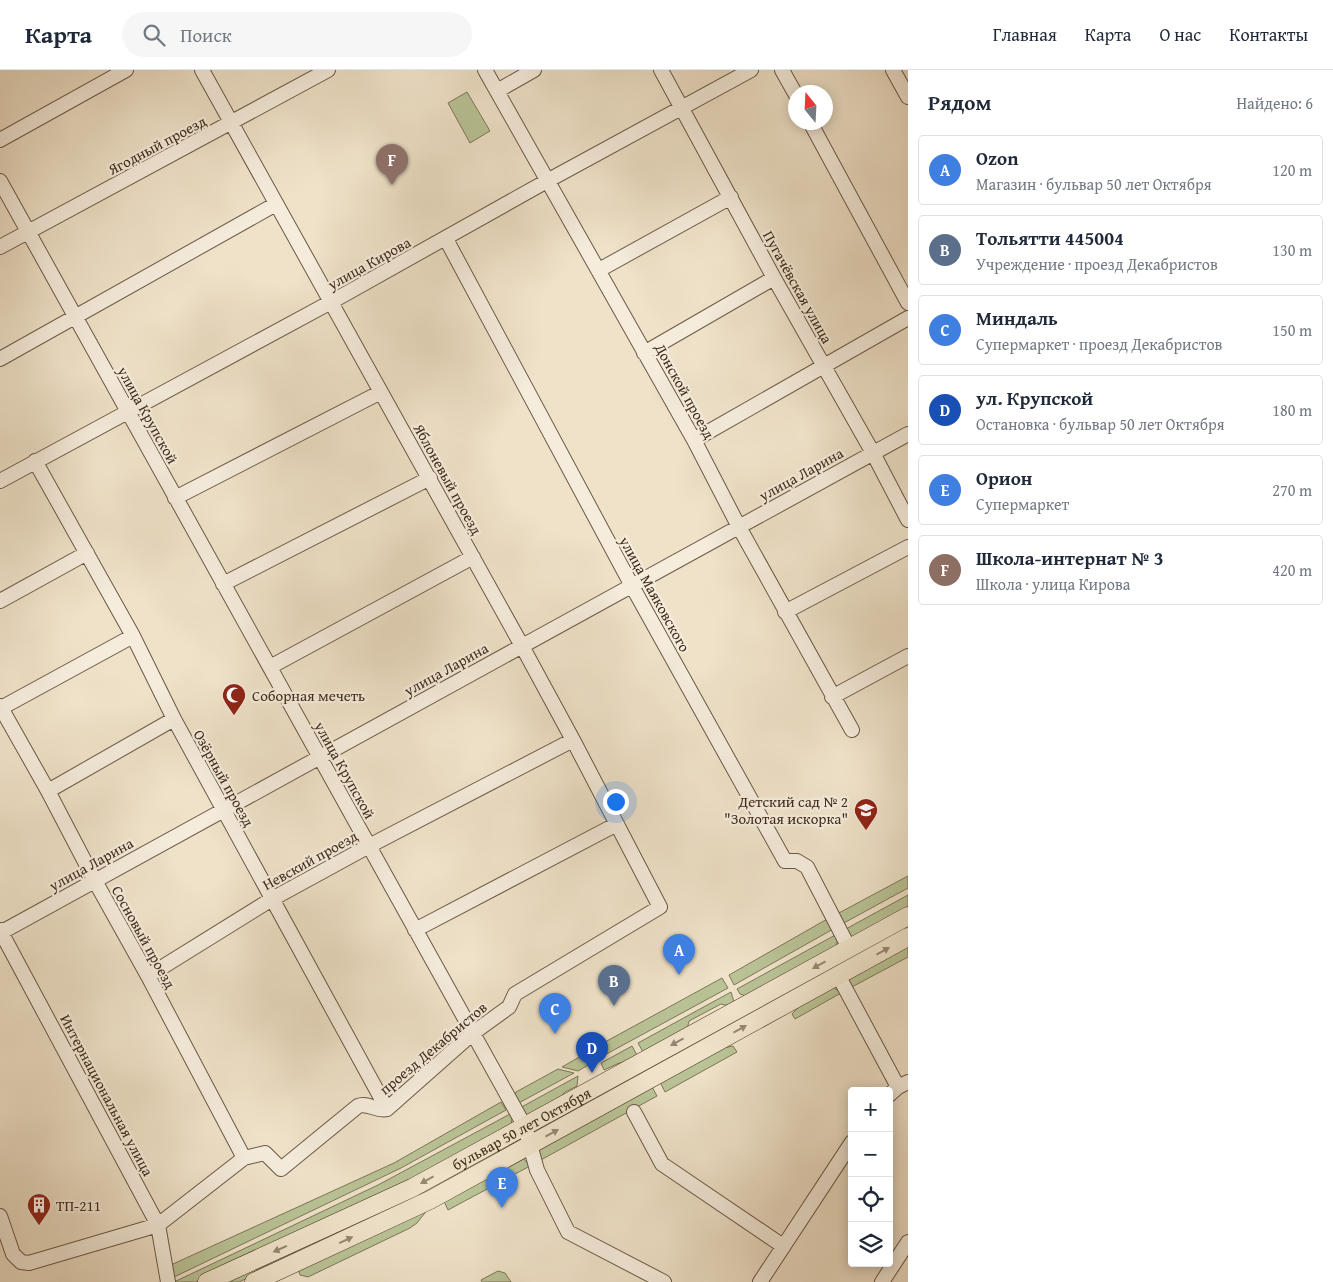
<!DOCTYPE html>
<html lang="ru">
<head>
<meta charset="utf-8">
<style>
	:root { --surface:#fff; --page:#f6f6f7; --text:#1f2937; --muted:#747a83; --line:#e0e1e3; --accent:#8f2418 }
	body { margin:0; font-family:"Gentium Book Plus",serif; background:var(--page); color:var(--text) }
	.controls { position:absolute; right:15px; bottom:15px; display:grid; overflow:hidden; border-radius:5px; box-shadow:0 2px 12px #0003 }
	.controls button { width:45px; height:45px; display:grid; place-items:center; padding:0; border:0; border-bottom:1px solid var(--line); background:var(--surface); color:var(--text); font:25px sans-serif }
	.compass { position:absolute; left:788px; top:15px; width:45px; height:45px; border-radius:50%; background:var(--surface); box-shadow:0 2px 12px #0003; rotate:342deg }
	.you { position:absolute; left:615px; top:731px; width:18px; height:18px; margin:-12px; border:4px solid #fff; border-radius:50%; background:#1a73e8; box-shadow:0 0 0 8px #1a73e833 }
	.badge { display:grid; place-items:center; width:32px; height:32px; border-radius:50%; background:var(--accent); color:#fff; font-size:16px; font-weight:700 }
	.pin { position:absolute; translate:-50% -41px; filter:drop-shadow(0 1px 2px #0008) }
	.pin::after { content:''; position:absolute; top:26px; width:18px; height:15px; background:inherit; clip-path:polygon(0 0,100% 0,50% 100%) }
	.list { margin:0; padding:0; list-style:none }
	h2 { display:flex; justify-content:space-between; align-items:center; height:65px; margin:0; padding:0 20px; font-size:21px }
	h2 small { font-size:16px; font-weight:400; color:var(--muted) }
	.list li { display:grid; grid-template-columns:32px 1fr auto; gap:15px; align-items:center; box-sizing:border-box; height:70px; margin:0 10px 10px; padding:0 10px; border:1px solid var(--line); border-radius:5px }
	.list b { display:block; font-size:19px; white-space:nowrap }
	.list p { margin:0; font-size:16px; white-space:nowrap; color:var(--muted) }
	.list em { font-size:16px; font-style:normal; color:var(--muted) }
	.icon { flex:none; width:28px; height:28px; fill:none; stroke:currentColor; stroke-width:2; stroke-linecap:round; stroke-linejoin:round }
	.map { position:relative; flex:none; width:908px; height:1212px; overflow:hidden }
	header { display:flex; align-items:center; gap:30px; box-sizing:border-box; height:70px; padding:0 25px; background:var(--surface); border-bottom:1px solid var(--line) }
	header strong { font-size:24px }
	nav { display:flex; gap:28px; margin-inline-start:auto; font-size:18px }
	.search { width:350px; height:45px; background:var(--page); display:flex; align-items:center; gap:12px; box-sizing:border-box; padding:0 18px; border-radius:28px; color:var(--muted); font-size:19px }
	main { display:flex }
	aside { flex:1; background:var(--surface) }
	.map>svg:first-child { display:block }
	.green { fill:#b9c396; stroke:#7c7758 }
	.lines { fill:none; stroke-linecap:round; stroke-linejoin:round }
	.minor-casing { stroke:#6a5946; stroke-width:16 }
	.major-casing { stroke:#3e2b1a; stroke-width:19 }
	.minor { stroke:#f5ecdc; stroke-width:14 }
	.major { stroke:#efe2c9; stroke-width:18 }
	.oneway { fill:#968672 }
	.labels { text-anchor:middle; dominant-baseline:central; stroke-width:4.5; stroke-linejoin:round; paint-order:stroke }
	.street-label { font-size:15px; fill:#3e2b1a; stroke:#f5ecdc }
	.poi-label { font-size:15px; fill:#3e2b1a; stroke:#f5ecdc; text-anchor:start }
</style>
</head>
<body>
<header>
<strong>Карта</strong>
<div class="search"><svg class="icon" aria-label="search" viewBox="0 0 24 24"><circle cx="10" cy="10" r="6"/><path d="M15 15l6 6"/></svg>Поиск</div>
<nav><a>Главная</a><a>Карта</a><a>О нас</a><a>Контакты</a></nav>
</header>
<main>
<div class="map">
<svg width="908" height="1212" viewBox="0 0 908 1212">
	<rect width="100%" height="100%" fill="#efe2c9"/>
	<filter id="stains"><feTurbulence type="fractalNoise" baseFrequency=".004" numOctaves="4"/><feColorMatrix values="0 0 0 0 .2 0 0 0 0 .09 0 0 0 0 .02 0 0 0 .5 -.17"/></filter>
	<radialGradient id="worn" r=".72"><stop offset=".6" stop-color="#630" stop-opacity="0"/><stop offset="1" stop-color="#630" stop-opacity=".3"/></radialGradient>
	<path class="green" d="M 467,22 L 490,61 L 470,73 L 448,33 Z
		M 908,806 L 908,818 L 842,854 L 837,844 Z
		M 908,825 L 908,838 L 850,871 L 844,860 Z
		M 829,848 L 835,858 L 734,915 L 729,905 Z
		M 837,864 L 838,868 L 836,876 L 746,926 L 740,924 L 737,919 Z
		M 908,872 L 908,887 L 850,918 L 849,911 L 851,906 Z
		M 722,908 L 728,918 L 601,987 L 605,972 Z
		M 833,917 L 841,923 L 795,949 L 792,944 L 807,928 Z
		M 731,922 L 734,932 L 730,936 L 721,934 L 689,951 L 687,960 L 644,984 L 638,973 Z
		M 600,975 L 597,990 L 578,1001 L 562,997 Z
		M 632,976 L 638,987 L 617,994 L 604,1000 L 601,993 Z
		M 733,976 L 737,982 L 665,1022 L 659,1010 L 713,980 Z
		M 642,998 L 646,1005 L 542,1059 L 541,1055 Z
		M 558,999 L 574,1003 L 515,1035 L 514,1027 L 516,1022 Z
		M 578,1006 L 577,1016 L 565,1022 L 554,1034 L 528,1047 L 518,1039 Z
		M 651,1015 L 657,1026 L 539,1091 L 537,1083 L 539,1079 Z
		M 501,1032 L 506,1040 L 401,1098 L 172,1208 L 171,1196 L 173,1194 L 394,1093 Z
		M 510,1044 L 512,1048 L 511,1055 L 431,1102 L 196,1212 L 174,1212 L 378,1115 Z
		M 513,1072 L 514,1074 L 387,1144 L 239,1212 L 222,1212 Z
		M 523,1088 L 530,1096 L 448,1140 L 443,1129 Z
		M 428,1139 L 417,1153 L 410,1158 L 308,1207 L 300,1205 L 298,1199 Z
		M 498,1201 L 505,1203 L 511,1212 L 482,1212 L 481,1210 Z"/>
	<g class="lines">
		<g class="minor-casing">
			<path id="minor" d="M 485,0 L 694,370 L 739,457 L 852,660
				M 661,0 L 774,208 L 873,383 L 908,450
				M 782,0 L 796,25
				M 893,0 L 908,27
				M 497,21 L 534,0
				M 810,52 L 908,233
				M 0,70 L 126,0
				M 0,111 L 525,1057 L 537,1100 L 568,1162 L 664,1212
				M 446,169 L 632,516 L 785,791 L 797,791 L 807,797 L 849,878
				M 0,177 L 328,0
				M 599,200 L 731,127
				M 644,283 L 774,208
				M 0,289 L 276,134
				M 694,370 L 908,248
				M 35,391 L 133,566 L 174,649 L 387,1039
				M 0,411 L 331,232 L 547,111 L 751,0
				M 175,428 L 381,322
				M 223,514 L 430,408
				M 0,531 L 87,483
				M 785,542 L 908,477
				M 270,597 L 473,487
				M 832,627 L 908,586
				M 0,636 L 48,721 L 95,811 L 148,906 L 244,1088
				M 1,638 L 133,566
				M 48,721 L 174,649
				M 0,860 L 158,1155 L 168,1212
				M 415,860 L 617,754
				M 0,863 L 908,364
				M 838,905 L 898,1017
				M 148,906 L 272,829 L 369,776 L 573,670
				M 889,1025 L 898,1017 L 908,1012
				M 634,1042 L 662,1094 L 783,1176
				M 0,1146 L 13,1184 L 21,1192 L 29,1193 L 158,1155 L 244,1088 L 265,1083 L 281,1099 L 358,1036 C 368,1032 377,1042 387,1039 L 473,963 L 509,937 L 515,924 L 660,837 L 573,670 L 522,576 L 202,0
				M 760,1212 L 852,1072
				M 882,1212 L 908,1172"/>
		</g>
		<g class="major-casing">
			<g id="major">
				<path id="s1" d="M 207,1212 L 412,1118 L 908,846"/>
				<path d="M 254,1212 L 430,1130 L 908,867"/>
			</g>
		</g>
		<use href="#minor" class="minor"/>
		<use href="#major" class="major"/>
	</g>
	<defs><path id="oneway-solid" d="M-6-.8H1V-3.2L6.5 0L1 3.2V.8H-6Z" transform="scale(1.25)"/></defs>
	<g class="oneway">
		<use href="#oneway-solid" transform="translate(883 881) rotate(-29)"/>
		<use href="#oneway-solid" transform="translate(819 895) rotate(151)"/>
		<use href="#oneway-solid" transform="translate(740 959) rotate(-29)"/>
		<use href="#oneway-solid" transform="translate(677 972) rotate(151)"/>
		<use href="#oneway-solid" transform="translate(552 1063) rotate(-29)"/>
		<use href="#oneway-solid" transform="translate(427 1110) rotate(151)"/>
		<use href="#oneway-solid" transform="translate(346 1170) rotate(-25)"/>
		<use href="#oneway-solid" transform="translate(280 1179) rotate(156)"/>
	</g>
	<defs>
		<g id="mosque-pin" transform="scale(1.25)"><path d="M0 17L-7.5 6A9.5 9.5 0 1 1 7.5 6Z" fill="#8f2418" stroke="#f5ecdc"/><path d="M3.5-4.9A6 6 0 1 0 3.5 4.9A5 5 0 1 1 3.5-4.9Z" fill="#fff"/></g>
		<g id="school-pin" transform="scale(1.25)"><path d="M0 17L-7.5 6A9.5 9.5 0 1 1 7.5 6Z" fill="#8f2418" stroke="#f5ecdc"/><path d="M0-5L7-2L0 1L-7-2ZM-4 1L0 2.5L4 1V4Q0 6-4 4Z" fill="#fff"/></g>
		<g id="building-pin" transform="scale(1.25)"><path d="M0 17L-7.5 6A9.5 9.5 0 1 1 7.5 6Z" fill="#8f2418" stroke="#f5ecdc"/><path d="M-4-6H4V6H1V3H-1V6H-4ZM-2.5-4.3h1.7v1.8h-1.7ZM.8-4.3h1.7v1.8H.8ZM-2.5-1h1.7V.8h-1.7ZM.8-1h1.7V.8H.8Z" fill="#fff"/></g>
	</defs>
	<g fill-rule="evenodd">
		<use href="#mosque-pin" x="234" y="625"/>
		<use href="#school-pin" x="866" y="740"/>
		<use href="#building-pin" x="39" y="1135"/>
	</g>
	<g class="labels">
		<g class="street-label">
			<text transform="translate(157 75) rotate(-28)">Ягодный проезд</text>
			<text transform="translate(369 193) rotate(-29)">улица Кирова</text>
			<text transform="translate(798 217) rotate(61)">Пугачёвская улица</text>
			<text transform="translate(685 321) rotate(61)">Донской проезд</text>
			<text transform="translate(148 345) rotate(61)">улица Крупской</text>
			<text transform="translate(801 404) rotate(-29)">улица Ларина</text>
			<text transform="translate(448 409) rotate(61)">Яблоневый проезд</text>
			<text transform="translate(655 524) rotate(61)">улица Маяковского</text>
			<text transform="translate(446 599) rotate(-29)">улица Ларина</text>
			<text transform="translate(345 700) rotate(61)">улица Крупской</text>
			<text transform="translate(224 708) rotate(61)">Озёрный проезд</text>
			<text transform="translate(310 790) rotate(-29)">Невский проезд</text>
			<text transform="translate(91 794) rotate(-29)">улица Ларина</text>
			<text transform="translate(144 867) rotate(61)">Сосновый проезд</text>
			<text transform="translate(433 978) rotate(-40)">проезд Декабристов</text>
			<text transform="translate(107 1025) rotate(62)">Интернациональная улица</text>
			<text stroke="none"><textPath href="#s1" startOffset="350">бульвар 50 лет Октября</textPath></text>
		</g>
		<g class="poi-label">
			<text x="252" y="625">Cоборная мечеть</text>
			<text x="848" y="731" text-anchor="end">Детский сад № 2<tspan x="848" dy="17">"Золотая искорка"</tspan></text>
			<text x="56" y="1135">ТП-211</text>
		</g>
	</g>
	<rect width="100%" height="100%" filter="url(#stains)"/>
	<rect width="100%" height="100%" fill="url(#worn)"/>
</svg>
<div class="controls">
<button>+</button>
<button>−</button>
<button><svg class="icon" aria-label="locate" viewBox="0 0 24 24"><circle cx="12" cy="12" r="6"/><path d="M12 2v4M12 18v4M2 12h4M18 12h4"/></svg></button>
<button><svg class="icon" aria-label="layers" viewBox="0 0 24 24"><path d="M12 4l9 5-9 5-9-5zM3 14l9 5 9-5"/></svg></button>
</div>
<svg class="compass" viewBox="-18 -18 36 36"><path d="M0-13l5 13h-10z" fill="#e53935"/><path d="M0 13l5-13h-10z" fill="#747a83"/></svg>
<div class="you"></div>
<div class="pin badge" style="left:679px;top:905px;background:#3f7fe0">A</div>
<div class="pin badge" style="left:614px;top:936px;background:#5c6f8a">B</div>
<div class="pin badge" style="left:555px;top:964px;background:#3f7fe0">C</div>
<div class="pin badge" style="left:592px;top:1003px;background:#1a4fb4">D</div>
<div class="pin badge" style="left:502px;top:1138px;background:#3f7fe0">E</div>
<div class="pin badge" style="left:392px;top:115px;background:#8d6e63">F</div>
</div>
<aside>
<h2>Рядом<small>Найдено: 6</small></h2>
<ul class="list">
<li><span class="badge" style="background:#3f7fe0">A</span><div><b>Ozon</b><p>Магазин · бульвар 50 лет Октября</p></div><em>120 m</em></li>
<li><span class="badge" style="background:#5c6f8a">B</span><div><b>Тольятти 445004</b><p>Учреждение · проезд Декабристов</p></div><em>130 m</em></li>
<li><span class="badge" style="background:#3f7fe0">C</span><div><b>Миндаль</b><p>Супермаркет · проезд Декабристов</p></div><em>150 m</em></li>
<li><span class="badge" style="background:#1a4fb4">D</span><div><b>ул. Крупской</b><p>Остановка · бульвар 50 лет Октября</p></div><em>180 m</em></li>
<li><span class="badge" style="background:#3f7fe0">E</span><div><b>Орион</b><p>Супермаркет</p></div><em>270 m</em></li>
<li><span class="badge" style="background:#8d6e63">F</span><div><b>Школа-интернат № 3</b><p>Школа · улица Кирова</p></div><em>420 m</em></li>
</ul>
</aside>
</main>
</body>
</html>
